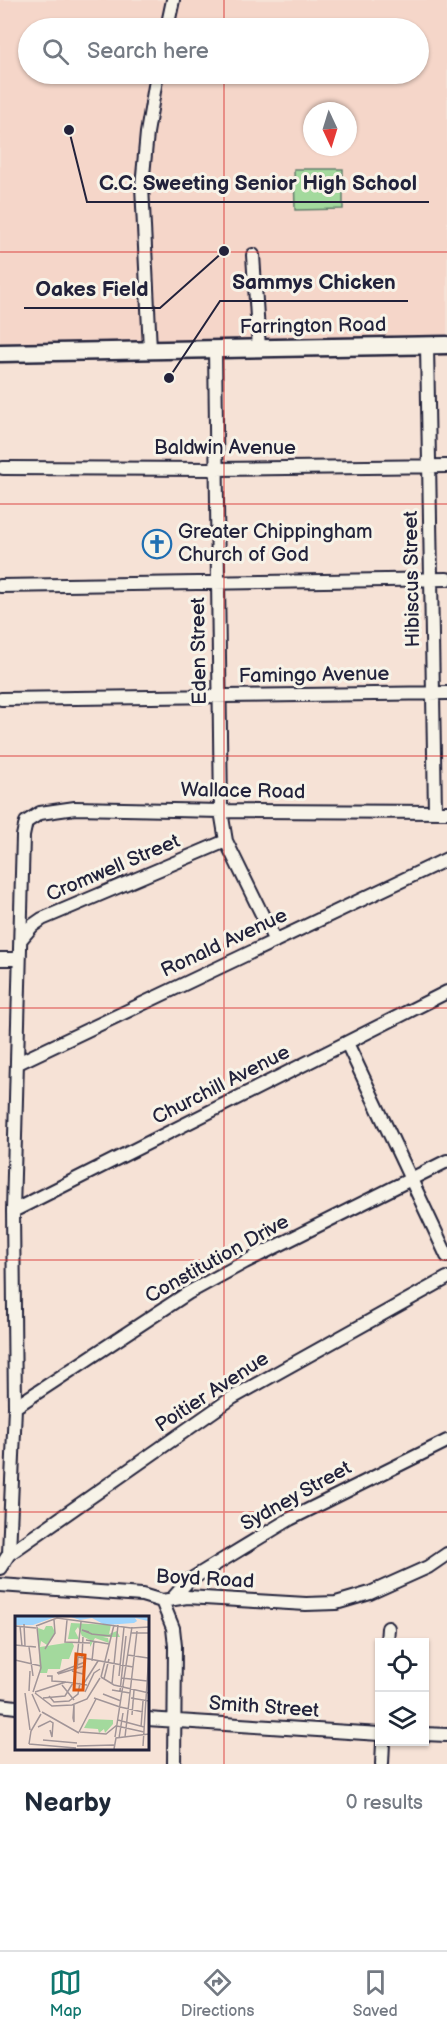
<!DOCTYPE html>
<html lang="en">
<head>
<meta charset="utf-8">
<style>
	:root { --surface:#fff; --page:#f2f2f3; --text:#1f2937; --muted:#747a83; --line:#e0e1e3; --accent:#0f766e }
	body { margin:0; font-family:"Balsamiq Sans",sans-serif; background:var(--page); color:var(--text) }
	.controls { position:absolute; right:18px; bottom:18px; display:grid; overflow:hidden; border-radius:0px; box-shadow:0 2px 4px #0004 }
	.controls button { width:54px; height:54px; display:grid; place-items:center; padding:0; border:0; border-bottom:2px solid var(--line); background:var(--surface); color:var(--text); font:30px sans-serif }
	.compass { position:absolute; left:303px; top:102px; width:54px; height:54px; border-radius:50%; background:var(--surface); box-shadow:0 2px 4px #0004; rotate:176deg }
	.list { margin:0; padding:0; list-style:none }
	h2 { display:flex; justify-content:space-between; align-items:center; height:78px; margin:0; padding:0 24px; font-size:26px }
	h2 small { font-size:20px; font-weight:400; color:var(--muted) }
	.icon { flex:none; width:33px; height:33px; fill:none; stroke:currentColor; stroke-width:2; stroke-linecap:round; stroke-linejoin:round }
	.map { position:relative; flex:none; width:447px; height:1764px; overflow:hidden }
	.search { position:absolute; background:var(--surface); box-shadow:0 2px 4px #0004; left:18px; right:18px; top:18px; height:66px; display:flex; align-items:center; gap:15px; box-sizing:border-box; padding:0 21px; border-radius:33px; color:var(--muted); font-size:22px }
	.sheet { height:186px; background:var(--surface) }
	nav { display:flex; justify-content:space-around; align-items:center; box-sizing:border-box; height:84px; border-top:2px solid var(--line); background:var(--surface); font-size:16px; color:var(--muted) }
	nav a { display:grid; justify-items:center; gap:3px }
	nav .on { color:var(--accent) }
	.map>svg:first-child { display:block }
	.built { fill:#f5d6c9; fill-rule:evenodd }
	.green { fill:#a3d99d; stroke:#627e6c; stroke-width:1.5 }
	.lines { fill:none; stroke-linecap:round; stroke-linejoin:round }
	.street-casing { stroke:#22223b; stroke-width:16 }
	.secondary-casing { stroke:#22223b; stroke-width:21 }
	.street { stroke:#f7f3e8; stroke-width:12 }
	.secondary { stroke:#f7f3e8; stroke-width:16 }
	.grid { fill:none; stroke:#d62828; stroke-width:1.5; stroke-opacity:0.55 }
	.labels { text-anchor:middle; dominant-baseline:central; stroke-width:6; stroke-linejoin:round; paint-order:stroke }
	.street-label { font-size:20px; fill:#22223b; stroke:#f7f3e8 }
	.poi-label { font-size:20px; fill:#22223b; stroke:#f7f3e8; text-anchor:start }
	.inset-road { fill:none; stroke:#a19598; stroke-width:1.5 }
	.view { fill:#de560e; fill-opacity:0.15; stroke:#de560e; stroke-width:3 }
	.inset-edge { fill:none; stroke:#22223b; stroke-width:3 }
	.leader { fill:none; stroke:#22223b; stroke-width:2 }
	.callout-dot { fill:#22223b; stroke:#f7f3e8; stroke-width:2 }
	.callout-label { font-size:21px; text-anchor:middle; font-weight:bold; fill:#22223b; stroke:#f7f3e8; stroke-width:6; stroke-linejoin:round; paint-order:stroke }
</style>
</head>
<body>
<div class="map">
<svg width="447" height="1764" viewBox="0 0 447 1764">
	<rect width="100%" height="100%" fill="#f6e2d6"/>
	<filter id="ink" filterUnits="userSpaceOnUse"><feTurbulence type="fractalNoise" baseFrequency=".0167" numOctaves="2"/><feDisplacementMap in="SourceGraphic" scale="12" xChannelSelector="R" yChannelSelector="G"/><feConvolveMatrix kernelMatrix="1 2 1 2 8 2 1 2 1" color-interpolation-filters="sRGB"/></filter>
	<g filter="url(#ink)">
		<path class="built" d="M 0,0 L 447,0 L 447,356 L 0,359 ZM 28,28 L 418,28 L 418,74 L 28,74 ZM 312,111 L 348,111 L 348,147 L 312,147 Z"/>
		<path class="green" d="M 294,169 L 343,169 L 343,209 L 295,210 Z"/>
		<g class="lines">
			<g class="street-casing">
				<path id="street" d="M 167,28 L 173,0
					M 253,255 L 259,348
					M 427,345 L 435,811
					M 150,349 L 142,186 L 147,133 L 157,74
					M 215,349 L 221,811 L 226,841 L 275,941
					M 3,468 L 215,469 L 447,466
					M 0,586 L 447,579
					M 1,699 L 447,693
					M 21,939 L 32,926 L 42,919 L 226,841
					M 0,959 L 19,959
					M 347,1043 L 447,1256
					M 18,1063 L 447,859
					M 13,1211 L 447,992
					M 15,1407 L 188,1293 L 245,1262 L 447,1161
					M 9,1554 L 232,1398 L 447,1278
					M 0,1568 L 9,1554 L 15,1407 L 13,1211 L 23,836 L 26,822 L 40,813 L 75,808 L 221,811 L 447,812
					M 0,1585 L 142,1595 L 162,1601 L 187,1597 L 306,1604 L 336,1603 L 370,1593 L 428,1567 L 447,1554
					M 172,1599 L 188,1581 L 290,1519 L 447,1441
					M 162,1601 L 173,1628 L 175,1646 L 174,1764
					M 387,1642 L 388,1628
					M 0,1705 L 16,1707
					M 147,1719 L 380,1734
					M 424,1734 L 447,1735
					M 382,1764 L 383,1742"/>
			</g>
			<g class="secondary-casing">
				<path id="secondary" d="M 0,353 L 447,345"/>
			</g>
			<use href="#street" class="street"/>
			<use href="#secondary" class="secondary"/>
		</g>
	</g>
	<path class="grid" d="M 224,0 L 224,28M 224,74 L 224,1764M 0,252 L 447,252M 0,504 L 447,504M 0,756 L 447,756M 0,1008 L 447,1008M 0,1260 L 447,1260M 0,1512 L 447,1512"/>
	<defs>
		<g id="church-ring" transform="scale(1.5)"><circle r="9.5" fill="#f7f3e8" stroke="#1f6fb2" stroke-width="1.5"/><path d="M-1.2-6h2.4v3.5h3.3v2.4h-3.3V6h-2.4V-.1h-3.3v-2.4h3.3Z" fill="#1f6fb2"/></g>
	</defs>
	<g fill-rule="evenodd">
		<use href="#church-ring" x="157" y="544"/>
	</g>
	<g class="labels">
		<g class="street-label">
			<text transform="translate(313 326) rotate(-1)">Farrington Road</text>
			<text x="225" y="448">Baldwin Avenue</text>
			<text transform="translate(412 579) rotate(-91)">Hibiscus Street</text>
			<text transform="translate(199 651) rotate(-91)">Eden Street</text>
			<text transform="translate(314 675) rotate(-1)">Famingo Avenue</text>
			<text transform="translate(243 791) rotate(1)">Wallace Road</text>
			<text transform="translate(113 868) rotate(-23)">Cromwell Street</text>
			<text transform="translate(224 943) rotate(-25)">Ronald Avenue</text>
			<text transform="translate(221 1085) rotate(-27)">Churchill Avenue</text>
			<text transform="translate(217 1259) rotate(-29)">Constitution Drive</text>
			<text transform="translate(212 1392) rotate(-33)">Poitier Avenue</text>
			<text transform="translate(296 1496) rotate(-29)">Sydney Street</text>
			<text transform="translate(205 1579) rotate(3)">Boyd Road</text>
			<text transform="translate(264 1707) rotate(4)">Smith Street</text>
		</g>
		<g class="poi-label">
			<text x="178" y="532">Greater Chippingham<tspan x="178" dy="23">Church of God</tspan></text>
		</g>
	</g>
	<g transform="translate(15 1616)">
		<rect width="134" height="134" fill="#f6e2d6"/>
		<path d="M 56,7 L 96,9 L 94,18 L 102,15 L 105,21 L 88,21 L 93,22 L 94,27 L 80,22 L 75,31 L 75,24 L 67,20 L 63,11 L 60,15 L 64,23 L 53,23 ZM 31,10 L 37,10 L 40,16 L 32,29 L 26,25 L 25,31 L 57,26 L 59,30 L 54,43 L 47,43 L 45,53 L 33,53 L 32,57 L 25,57 L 23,12 L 29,14 ZM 74,103 L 98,104 L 98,108 L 90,117 L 89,113 L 84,117 L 83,113 L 69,112 Z" fill="#a3d99d"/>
		<path d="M 0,0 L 43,0 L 18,9 L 0,9 ZM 53,0 L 132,0 L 133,5 L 120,2 L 122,5 L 119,7 L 90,9 L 77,2 L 65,4 Z" fill="#9ed4fd"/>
		<path class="inset-road" d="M 52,4 L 50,26 L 75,27M 9,8 L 10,30M 0,10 L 21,12M 5,10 L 7,30M 21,10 L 42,2 L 116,12M 117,11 L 116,17 L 134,17M 116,12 L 134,11M 74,16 L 67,14 L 77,18M 76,18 L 96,20M 71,24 L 94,28M 0,29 L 21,31M 14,31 L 18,60M 30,33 L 40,17 L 39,4M 113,39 L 133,42M 62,41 L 66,6M 67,42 L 68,21M 0,44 L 26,50M 77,45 L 79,25M 62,53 L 63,41 L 118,51M 57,55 L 68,58 L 69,49M 42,57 L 70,46M 43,58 L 69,50M 32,60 L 37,60 L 37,65 L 51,66M 104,60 L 109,11M 86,61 L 99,9M 86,61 L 99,69 L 134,77M 107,62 L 132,65M 89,63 L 94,43M 69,67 L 83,45M 97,68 L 103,9M 47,69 L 59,84M 97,74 L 115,77M 14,75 L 15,55M 105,75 L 111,20M 18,76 L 26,52 L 22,11M 20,76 L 51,66 L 72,69M 70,76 L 79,57 L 85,53M 10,77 L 15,114M 20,77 L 37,90 L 57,89 L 72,83 L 85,62M 17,78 L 25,96M 88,78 L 106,85M 34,80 L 39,86 L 54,85 L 63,78 L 65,67M 28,82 L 50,80 L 58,67M 79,82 L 105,91M 116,82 L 134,85M 59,88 L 58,102 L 59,106 L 59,88M 105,91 L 128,96M 27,96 L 64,117M 117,99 L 119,74M 103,104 L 129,111M 102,110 L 129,116M 23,111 L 35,105 L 38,107 L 37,121 L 35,114M 126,111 L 128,85M 64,116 L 81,83M 65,116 L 91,118 L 102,109M 100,121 L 116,17M 110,121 L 122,15M 104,122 L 108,97M 28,124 L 62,127M 14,128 L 61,132M 14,128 L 16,115 L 26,98M 62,130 L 99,129M 128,130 L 134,36M 99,133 L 101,122 L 134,118"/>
		<path class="view" d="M 61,38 L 70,39 L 68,74 L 59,74 Z"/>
		<rect width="134" height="134" class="inset-edge"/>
	</g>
	<path class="leader" d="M69 130L87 202H429M169 378L220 301H408M224 251L160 308H24"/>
	<g class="callout-dot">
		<circle cx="69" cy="130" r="6"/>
		<circle cx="169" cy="378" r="6"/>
		<circle cx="224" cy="251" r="6"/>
	</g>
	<g class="callout-label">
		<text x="258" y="190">C.C. Sweeting Senior High School</text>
		<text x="314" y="289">Sammys Chicken</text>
		<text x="92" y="296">Oakes Field</text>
	</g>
</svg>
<div class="controls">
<button><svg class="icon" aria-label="locate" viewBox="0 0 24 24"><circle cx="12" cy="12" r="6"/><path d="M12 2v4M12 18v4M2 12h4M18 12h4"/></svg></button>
<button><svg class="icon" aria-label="layers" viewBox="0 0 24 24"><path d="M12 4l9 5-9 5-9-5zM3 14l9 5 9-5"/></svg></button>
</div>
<svg class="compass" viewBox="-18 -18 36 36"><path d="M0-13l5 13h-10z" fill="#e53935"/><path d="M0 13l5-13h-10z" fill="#747a83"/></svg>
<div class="search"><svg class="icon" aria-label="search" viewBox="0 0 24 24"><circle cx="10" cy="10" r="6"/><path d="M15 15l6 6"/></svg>Search here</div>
</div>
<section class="sheet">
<h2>Nearby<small>0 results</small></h2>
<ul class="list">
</ul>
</section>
<nav>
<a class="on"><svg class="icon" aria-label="map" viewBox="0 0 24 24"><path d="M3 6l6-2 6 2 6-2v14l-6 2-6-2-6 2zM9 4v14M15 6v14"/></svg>Map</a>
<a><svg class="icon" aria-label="directions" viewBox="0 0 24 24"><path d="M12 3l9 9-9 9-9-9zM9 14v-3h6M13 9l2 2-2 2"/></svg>Directions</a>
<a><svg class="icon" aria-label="saved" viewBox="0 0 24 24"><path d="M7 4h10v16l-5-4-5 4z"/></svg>Saved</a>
</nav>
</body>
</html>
